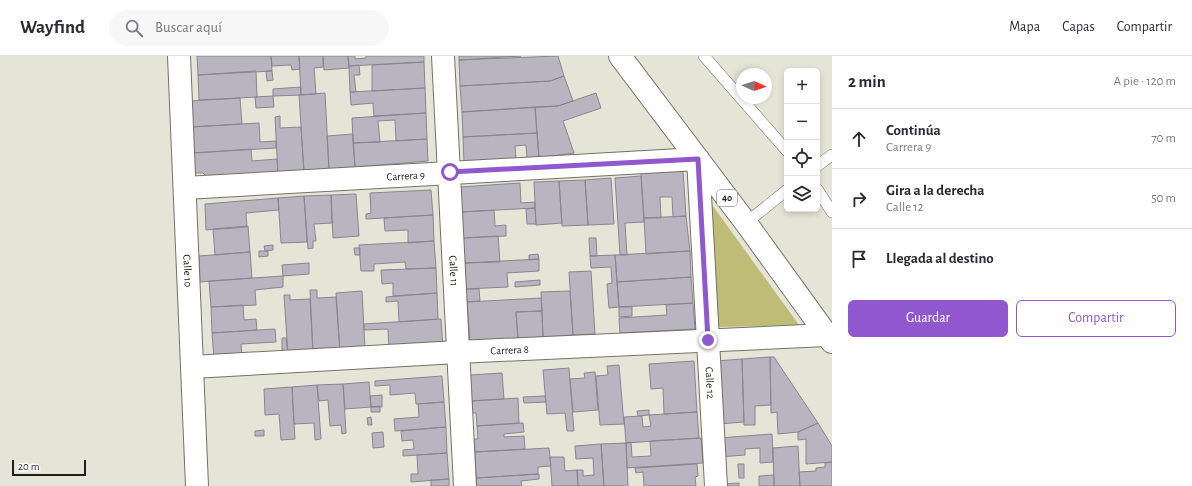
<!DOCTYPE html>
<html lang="es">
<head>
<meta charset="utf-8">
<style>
	:root { --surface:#fff; --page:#f7f7f7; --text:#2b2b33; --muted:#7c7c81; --line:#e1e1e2; --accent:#9057ce }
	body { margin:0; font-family:"Alegreya Sans",sans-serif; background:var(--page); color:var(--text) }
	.controls { position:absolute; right:12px; top:12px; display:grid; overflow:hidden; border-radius:6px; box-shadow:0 2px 6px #0003 }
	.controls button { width:36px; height:36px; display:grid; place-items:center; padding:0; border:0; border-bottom:1px solid var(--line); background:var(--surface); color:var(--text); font:20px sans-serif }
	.compass { position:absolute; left:736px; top:12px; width:36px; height:36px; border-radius:50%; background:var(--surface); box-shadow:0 2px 6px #0003; rotate:93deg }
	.scale { position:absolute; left:12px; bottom:10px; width:74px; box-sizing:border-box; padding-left:4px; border:2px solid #1e1e19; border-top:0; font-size:11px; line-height:14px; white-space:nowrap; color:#1e1e19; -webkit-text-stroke:3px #fff; paint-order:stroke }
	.stop { position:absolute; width:12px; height:12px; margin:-9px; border:3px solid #9057ce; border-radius:50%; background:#fff }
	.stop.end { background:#9057ce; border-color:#fff; box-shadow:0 1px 4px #0008 }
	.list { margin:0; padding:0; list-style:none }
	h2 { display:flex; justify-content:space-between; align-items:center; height:52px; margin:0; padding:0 16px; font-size:17px }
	h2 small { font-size:13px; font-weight:400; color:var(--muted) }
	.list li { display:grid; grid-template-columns:26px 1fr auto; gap:12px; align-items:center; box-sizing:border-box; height:60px; padding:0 16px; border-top:1px solid var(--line) }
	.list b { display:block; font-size:15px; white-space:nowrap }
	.list p { margin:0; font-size:13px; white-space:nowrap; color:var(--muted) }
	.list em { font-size:13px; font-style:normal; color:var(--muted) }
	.actions { display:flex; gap:8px; padding:12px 16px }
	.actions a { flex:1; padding:9px 0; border:1px solid var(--accent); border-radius:6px; text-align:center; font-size:14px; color:var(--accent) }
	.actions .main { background:var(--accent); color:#fff }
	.icon { flex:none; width:22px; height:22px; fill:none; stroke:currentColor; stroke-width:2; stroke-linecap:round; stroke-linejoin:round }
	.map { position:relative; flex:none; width:832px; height:430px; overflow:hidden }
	header { display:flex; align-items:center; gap:24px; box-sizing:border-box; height:56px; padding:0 20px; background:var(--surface); border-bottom:1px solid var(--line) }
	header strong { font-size:19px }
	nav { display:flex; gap:22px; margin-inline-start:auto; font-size:14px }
	.search { width:280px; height:36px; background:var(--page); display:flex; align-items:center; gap:10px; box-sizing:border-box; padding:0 14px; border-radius:22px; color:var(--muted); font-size:15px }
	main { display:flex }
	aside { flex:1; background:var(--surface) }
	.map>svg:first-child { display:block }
	.green { fill:#bfbc78 }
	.building { fill:#b8b4c0; stroke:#898591 }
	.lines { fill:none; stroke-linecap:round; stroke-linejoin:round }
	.lane-casing { stroke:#727266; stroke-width:12 }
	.street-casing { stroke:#727266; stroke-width:24 }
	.highway-casing { stroke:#727266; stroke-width:24 }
	.lane { stroke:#fff; stroke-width:11 }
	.street { stroke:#fff; stroke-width:22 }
	.highway { stroke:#fff; stroke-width:22 }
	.route { stroke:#9057ce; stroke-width:5 }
	.labels { text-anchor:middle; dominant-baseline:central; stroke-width:3; stroke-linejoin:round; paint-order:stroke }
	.shield { fill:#fff; stroke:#62625e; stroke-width:1 }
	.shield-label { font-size:10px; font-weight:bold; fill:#1e1e19 }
	.street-label { font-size:11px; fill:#1e1e19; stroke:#fff }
</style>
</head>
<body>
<header>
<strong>Wayfind</strong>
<div class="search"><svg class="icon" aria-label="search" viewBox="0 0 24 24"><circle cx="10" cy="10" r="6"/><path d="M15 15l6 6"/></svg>Buscar aquí</div>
<nav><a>Mapa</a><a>Capas</a><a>Compartir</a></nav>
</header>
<main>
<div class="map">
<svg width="832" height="430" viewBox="0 0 832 430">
	<rect width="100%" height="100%" fill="#e5e5d7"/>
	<path class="green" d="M 710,146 L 799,269 L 719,271 Z"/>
	<path class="building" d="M 197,0 L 271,0 L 272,15 L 198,19 Z
		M 299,0 L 300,13 L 292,14 L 291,9 L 272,10 L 271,0 Z
		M 299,0 L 323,0 L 323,11 L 314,12 L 316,38 L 301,39 Z
		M 323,0 L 348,0 L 349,12 L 324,14 Z
		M 348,0 L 355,0 L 355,3 L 366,2 L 366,0 L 424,0 L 424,6 L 349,10 Z
		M 459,0 L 521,0 L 459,4 Z
		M 558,0 L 564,20 L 550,25 L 460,30 L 459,4 Z
		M 424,6 L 425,32 L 372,35 L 372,9 Z
		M 359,9 L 360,19 L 354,19 L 356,36 L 350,36 L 349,10 Z
		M 256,15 L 257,41 L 199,44 L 198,19 Z
		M 266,15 L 272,15 L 273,24 L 267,25 Z
		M 564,20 L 573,45 L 558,50 L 462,56 L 460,30 L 550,25 Z
		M 301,31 L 301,39 L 273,40 L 273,33 Z
		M 425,32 L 426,57 L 374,60 L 373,47 L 351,49 L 350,36 Z
		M 325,37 L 329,113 L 304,116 L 299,39 Z
		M 596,37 L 601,52 L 563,65 L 574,97 L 539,102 L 535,51 L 558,50 Z
		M 273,40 L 274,51 L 256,52 L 255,41 Z
		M 240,42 L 242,68 L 191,71 L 190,45 Z
		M 535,51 L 537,77 L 463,81 L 462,56 Z
		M 426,57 L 427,83 L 396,85 L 395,64 L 378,65 L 380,86 L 353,87 L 352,62 Z
		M 280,60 L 280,72 L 301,71 L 304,116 L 278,118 L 275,61 Z
		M 259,67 L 260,86 L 276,85 L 276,92 L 193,97 L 191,71 Z
		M 537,77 L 539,102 L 527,102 L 526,89 L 515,90 L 516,103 L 464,107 L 463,81 Z
		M 353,78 L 355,111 L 329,113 L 327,80 Z
		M 427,83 L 428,105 L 355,111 L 353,87 Z
		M 251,93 L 252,105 L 277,103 L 278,118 L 208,122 L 203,117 L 194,117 L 193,97 Z
		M 683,115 L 686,160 L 673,161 L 672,141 L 660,141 L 661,162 L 644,162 L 641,117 Z
		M 641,120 L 644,166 L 625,167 L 627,199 L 620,199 L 615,122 Z
		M 611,122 L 614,168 L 588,169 L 585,124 Z
		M 585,124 L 588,169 L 562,170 L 559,125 Z
		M 559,125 L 562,167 L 536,169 L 534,126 Z
		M 520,127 L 521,147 L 535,146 L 535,152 L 461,156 L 460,131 Z
		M 431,134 L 433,159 L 366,163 L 366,158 L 371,157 L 370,137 Z
		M 356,138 L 359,180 L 333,182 L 331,139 Z
		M 331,139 L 332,167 L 314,168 L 316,185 L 313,185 L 313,192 L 308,193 L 304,140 Z
		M 304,140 L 307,186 L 281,187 L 278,142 Z
		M 278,142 L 279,154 L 246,157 L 247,171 L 206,174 L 205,148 Z
		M 535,152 L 536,168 L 527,168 L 526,153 Z
		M 494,154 L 495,170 L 506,169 L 506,180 L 463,182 L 461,156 Z
		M 433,159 L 434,185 L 408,187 L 408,174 L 385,175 L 384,162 Z
		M 686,160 L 690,195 L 646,198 L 644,162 Z
		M 248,170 L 250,196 L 215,199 L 213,173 Z
		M 498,180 L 500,206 L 465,207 L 463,182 Z
		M 589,182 L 596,182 L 597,200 L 590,200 Z
		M 434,185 L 436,212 L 406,213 L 405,206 L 374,208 L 374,215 L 361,215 L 359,189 Z
		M 273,189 L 273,194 L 265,195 L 264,190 Z
		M 354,192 L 360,192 L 360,199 L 355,199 Z
		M 259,195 L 268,195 L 268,200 L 259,201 Z
		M 690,195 L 691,221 L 617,226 L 615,199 Z
		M 250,196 L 252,222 L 200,226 L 199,200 Z
		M 538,198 L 539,203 L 529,204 L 529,199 Z
		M 615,199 L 619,251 L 609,252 L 607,228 L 612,227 L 611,211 L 591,212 L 590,200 Z
		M 539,203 L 539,215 L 507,217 L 508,231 L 466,233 L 465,207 Z
		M 309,207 L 309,218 L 283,220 L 282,209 Z
		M 436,212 L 437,237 L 393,240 L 393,227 L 382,228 L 381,214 Z
		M 591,215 L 595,278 L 573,279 L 569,216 Z
		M 283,220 L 283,231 L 255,234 L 256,249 L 211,251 L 209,225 Z
		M 691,221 L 693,247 L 619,251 L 617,226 Z
		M 540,224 L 540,229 L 515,231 L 515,226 Z
		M 466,233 L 479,233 L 480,245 L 467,246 Z
		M 310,234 L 317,234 L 317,242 L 336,241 L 340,296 L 313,297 Z
		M 362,235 L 365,294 L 340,296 L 336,237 Z
		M 570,235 L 573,279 L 543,281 L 541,236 Z
		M 437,237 L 438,263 L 399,266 L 398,245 L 386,246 L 386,241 Z
		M 284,239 L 290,239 L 290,244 L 310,243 L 313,297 L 288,298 Z
		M 541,242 L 542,255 L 516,256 L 518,283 L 470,285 L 467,246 Z
		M 693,247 L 695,273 L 620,277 L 619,262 L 667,259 L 666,249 Z
		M 243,249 L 244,264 L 256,263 L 257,274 L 212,277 L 211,251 Z
		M 619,251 L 632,251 L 632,260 L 619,261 Z
		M 542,255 L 543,281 L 518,283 L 516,256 Z
		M 441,263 L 443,291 L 389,295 L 388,273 L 364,274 L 364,268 Z
		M 275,273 L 276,286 L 241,288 L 242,301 L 214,303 L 212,277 Z
		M 282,282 L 286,282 L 288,298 L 282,299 Z
		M 770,301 L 771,349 L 755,350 L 755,369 L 744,369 L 742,303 Z
		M 770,301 L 774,301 L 818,367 L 798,376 L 778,378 L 777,356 L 771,357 Z
		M 742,303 L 744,366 L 718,368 L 716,305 Z
		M 694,305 L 697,356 L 664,358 L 663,332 L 651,333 L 649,308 Z
		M 619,309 L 624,368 L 600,369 L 596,320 L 608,319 L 607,310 Z
		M 569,312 L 574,375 L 567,375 L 565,357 L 547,358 L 543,314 Z
		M 595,316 L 598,354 L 573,356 L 570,323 L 585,322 L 584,317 Z
		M 502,317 L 504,343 L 471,345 L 469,319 Z
		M 442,320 L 444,346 L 416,348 L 415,337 L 390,339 L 390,329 L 375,330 L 375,325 Z
		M 369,326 L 371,351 L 345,353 L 343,328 Z
		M 343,328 L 346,377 L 342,378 L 341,369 L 330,370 L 328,344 L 319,345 L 317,329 Z
		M 317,329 L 321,383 L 315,384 L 314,367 L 294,368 L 292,331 Z
		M 292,331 L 295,383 L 281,384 L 279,358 L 265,359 L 264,333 Z
		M 382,339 L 382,351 L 371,351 L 370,340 Z
		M 545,340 L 546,346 L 524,347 L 523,341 Z
		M 518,342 L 519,367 L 477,370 L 476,357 L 472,357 L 471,345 Z
		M 444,346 L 446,371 L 395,375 L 394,363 L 419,361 L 418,348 Z
		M 380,350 L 380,356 L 371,356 L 371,351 Z
		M 649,354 L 649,359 L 638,360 L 637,355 Z
		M 697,356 L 699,382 L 626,387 L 624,361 L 642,360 L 643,371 L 651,370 L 649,359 Z
		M 371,361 L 372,369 L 368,369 L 367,362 Z
		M 523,367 L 524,376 L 504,378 L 504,381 L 524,380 L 525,393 L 475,396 L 474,383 L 478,383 L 477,370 Z
		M 818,367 L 832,390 L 832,406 L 806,408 L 806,383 L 798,384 L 798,376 Z
		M 446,371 L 447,397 L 403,400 L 403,394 L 414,393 L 413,384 L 402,385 L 401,375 Z
		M 264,374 L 264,380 L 255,380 L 255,375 Z
		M 383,376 L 384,391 L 373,392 L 372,377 Z
		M 772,378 L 773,406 L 760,407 L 760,392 L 745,393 L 745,399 L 719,401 L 719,382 Z
		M 701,382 L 703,407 L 627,412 L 626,387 L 631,386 L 632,401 L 651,400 L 650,385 Z
		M 626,387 L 628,430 L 604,430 L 601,388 Z
		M 601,388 L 604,430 L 578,430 L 577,414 L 583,414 L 583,420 L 594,419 L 593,402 L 576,403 L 575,390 Z
		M 798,390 L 800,430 L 774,430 L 773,392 Z
		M 549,392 L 551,410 L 538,411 L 538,418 L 476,422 L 475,396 Z
		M 447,397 L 449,423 L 411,426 L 411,418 L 418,418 L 417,399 Z
		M 550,401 L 564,401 L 565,415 L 577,414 L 578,430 L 552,430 Z
		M 832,406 L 832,430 L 800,430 L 799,416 L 816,415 L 816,412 L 825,411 L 825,407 Z
		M 697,408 L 698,420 L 695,421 L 696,430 L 644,430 L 643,416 L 636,417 L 635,412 Z
		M 738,408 L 744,408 L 744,422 L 739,422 Z
		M 539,418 L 539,423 L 521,425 L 522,430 L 477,430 L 476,422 Z
		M 774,419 L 774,430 L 759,430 L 759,420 Z
		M 449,423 L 449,430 L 431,430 L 431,424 Z
		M 739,427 L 739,430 L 721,430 L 721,428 Z"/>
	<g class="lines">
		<g class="lane-casing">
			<path id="lane" d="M 704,0 L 787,95
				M 817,110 L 832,99
				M 817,133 L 832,156
				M 746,167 L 787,134"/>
		</g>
		<g class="street-casing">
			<g id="street">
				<path id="s1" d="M 179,0 L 197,430"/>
				<path id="s2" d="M 443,0 L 465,430"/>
				<path id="s3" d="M 185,132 L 698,103 L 716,430"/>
				<path id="s4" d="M 192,311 L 458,296 L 827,279"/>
			</g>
		</g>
		<g class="highway-casing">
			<path id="highway" d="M 620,0 L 746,167 L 832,286"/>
		</g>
		<use href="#lane" class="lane"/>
		<use href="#street" class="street"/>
		<use href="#highway" class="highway"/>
	</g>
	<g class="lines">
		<path class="route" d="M 450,116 L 698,103 L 708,284"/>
	</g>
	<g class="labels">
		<rect class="shield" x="717" y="134" width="20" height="16" rx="3"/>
		<g class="shield-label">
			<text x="727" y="142">40</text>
		</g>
		<g class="street-label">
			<text stroke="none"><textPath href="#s3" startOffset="221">Carrera 9</textPath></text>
			<text stroke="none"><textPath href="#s1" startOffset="215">Calle 10</textPath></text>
			<text stroke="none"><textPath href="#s2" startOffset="215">Calle 11</textPath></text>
			<text stroke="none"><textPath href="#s4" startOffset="318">Carrera 8</textPath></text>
			<text stroke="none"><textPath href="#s3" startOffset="738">Calle 12</textPath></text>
		</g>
	</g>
</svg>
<div class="controls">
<button>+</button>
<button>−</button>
<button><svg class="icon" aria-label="locate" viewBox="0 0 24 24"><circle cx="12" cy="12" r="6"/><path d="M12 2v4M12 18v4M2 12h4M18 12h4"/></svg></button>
<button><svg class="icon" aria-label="layers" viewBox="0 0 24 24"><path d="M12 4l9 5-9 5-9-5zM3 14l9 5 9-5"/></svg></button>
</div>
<svg class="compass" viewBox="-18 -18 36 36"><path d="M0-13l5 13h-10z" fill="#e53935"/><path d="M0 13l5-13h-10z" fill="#7c7c81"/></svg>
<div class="scale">20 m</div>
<div class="stop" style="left:450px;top:116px"></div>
<div class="stop end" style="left:708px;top:284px"></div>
</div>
<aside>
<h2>2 min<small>A pie · 120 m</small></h2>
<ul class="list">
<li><svg class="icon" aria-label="ahead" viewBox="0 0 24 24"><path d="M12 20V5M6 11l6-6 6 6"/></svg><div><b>Continúa</b><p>Carrera 9</p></div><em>70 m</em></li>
<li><svg class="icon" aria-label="right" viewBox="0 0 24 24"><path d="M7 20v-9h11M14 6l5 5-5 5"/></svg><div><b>Gira a la derecha</b><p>Calle 12</p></div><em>50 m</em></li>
<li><svg class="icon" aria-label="arrive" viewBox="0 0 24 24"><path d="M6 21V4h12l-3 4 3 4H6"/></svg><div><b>Llegada al destino</b></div></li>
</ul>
<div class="actions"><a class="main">Guardar</a><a>Compartir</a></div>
</aside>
</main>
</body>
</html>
